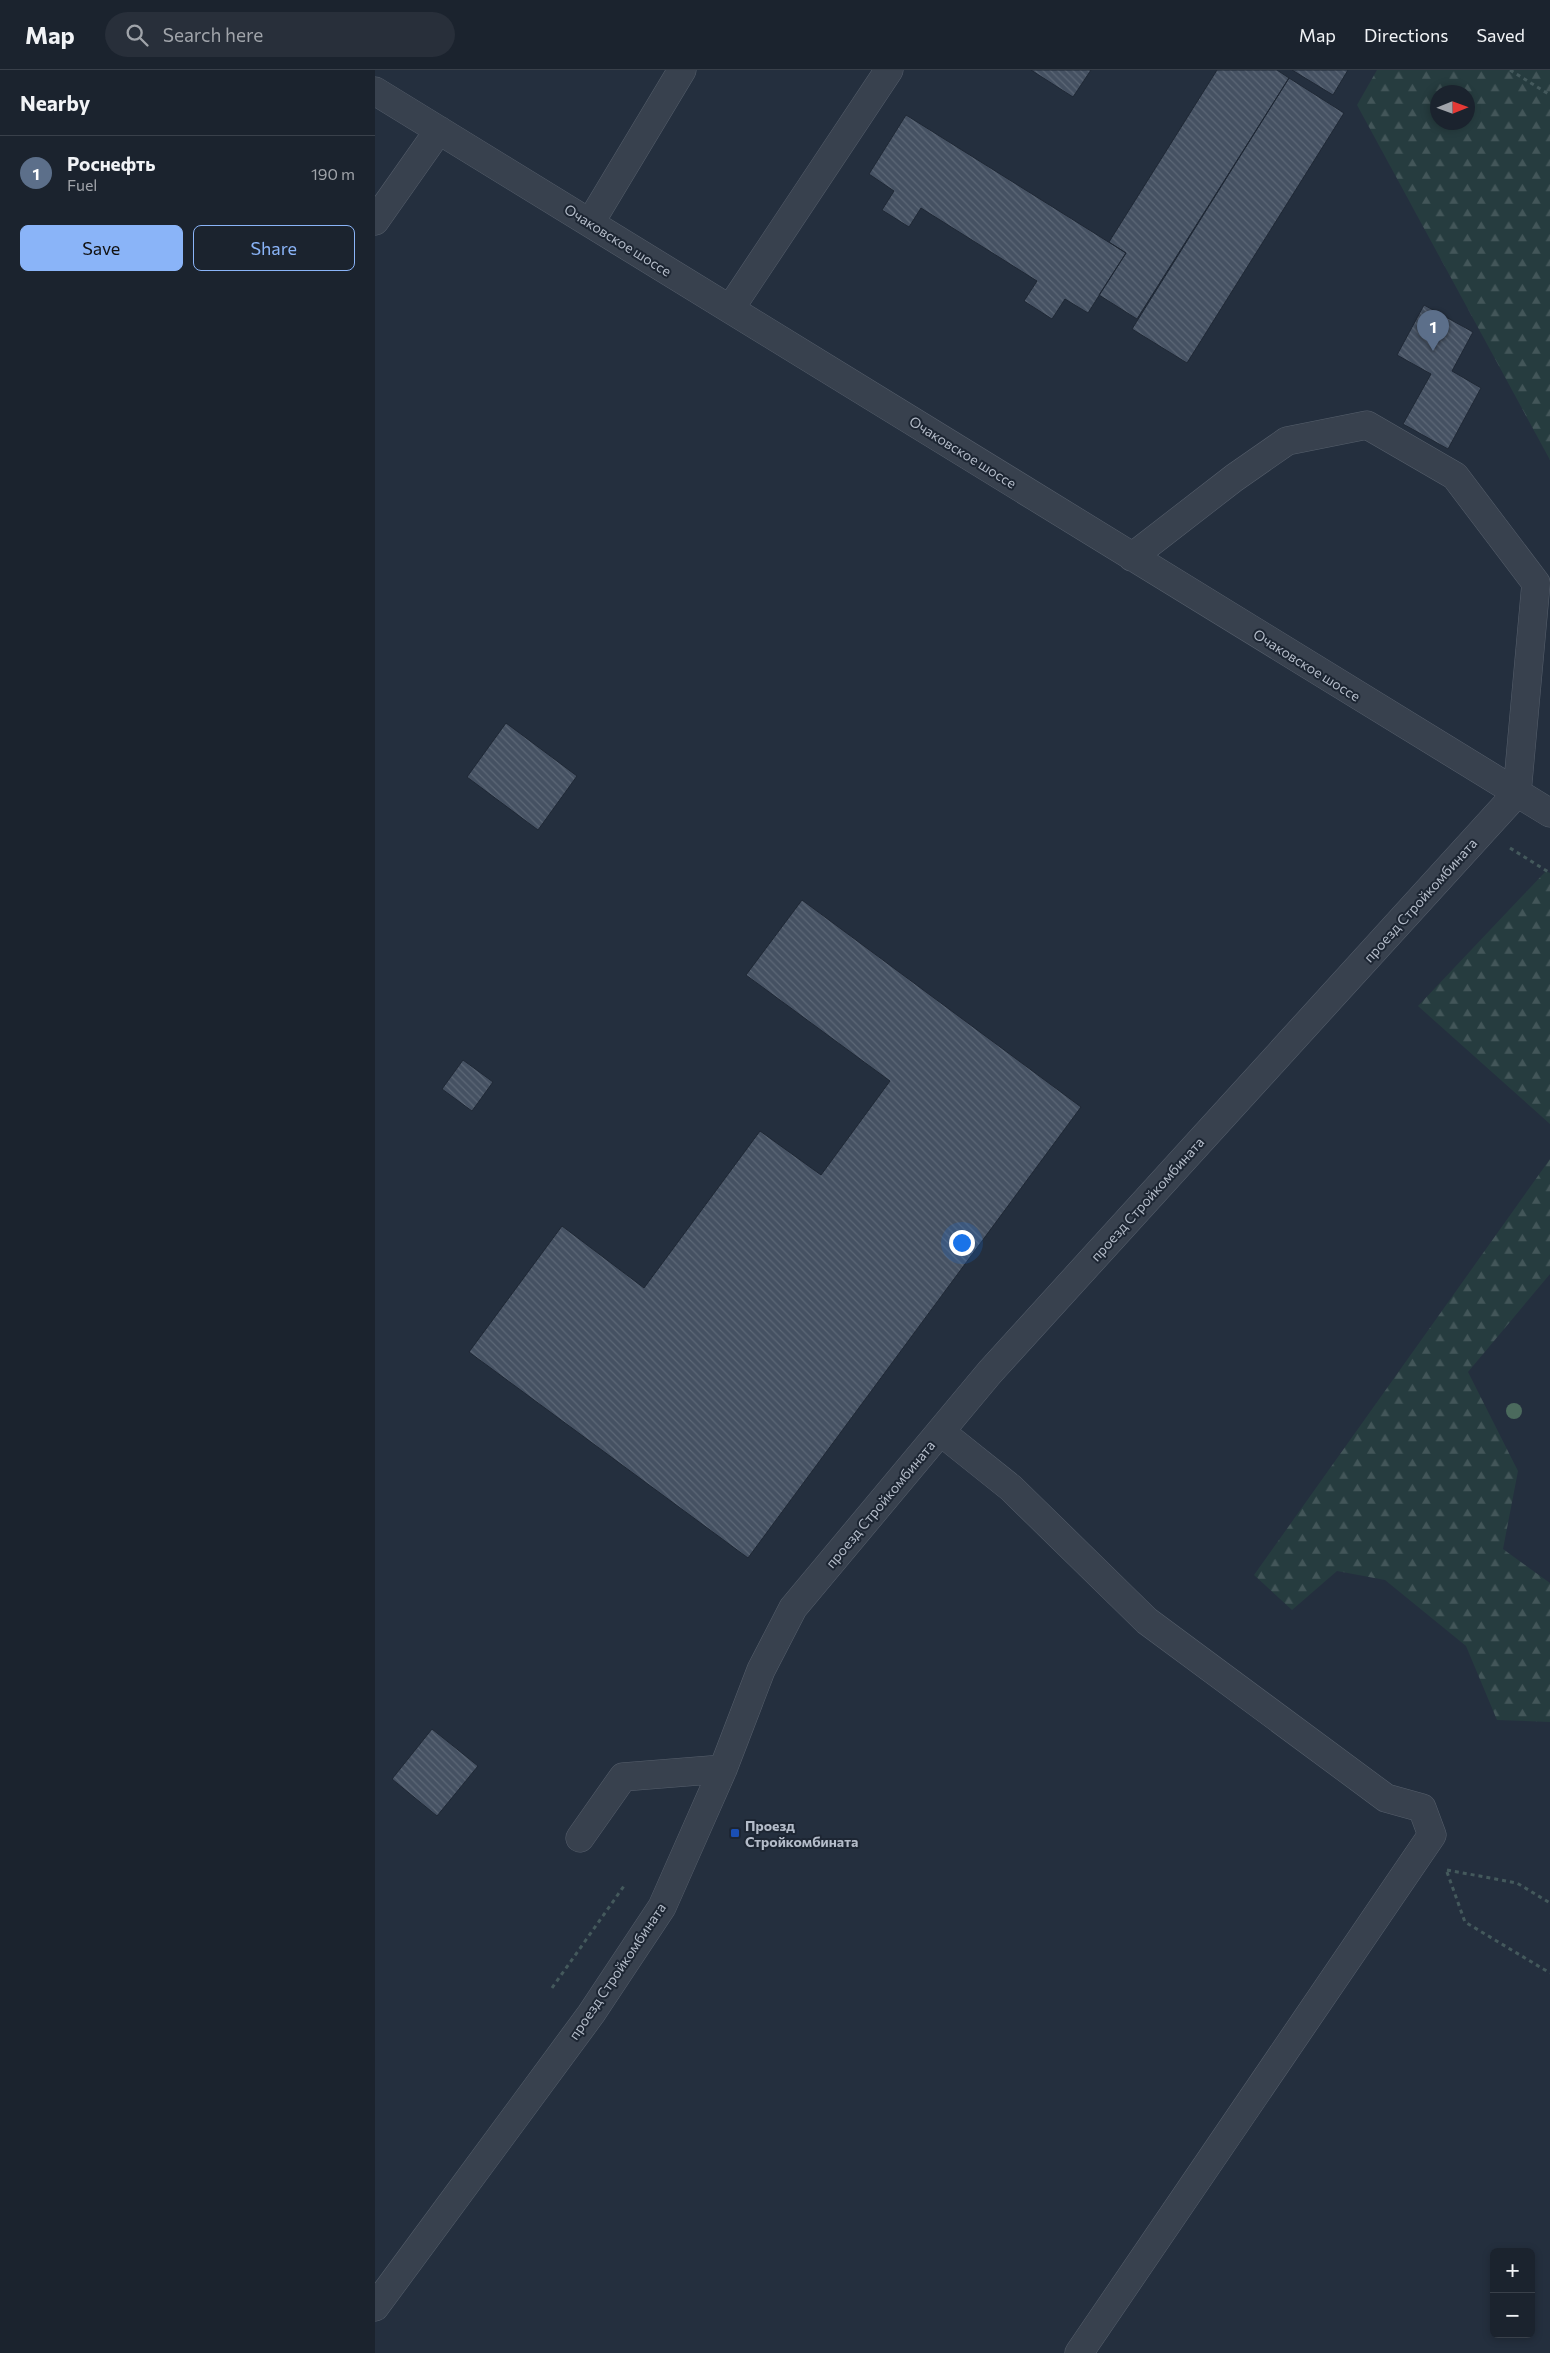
<!DOCTYPE html>
<html lang="en">
<head>
<meta charset="utf-8">
<style>
	:root { --surface:#1b232e; --page:#282f3a; --text:#f1f3f6; --muted:#a0a4aa; --line:#39404a; --accent:#8ab4f8 }
	body { margin:0; font-family:Commissioner,sans-serif; background:var(--page); color:var(--text) }
	.controls { position:absolute; right:15px; bottom:15px; display:grid; overflow:hidden; border-radius:8px; box-shadow:0 2px 8px #0003 }
	.controls button { width:45px; height:45px; display:grid; place-items:center; padding:0; border:0; border-bottom:1px solid var(--line); background:var(--surface); color:var(--text); font:25px sans-serif }
	.compass { position:absolute; left:1055px; top:15px; width:45px; height:45px; border-radius:50%; background:var(--surface); box-shadow:0 2px 8px #0003; rotate:89deg }
	.you { position:absolute; left:586px; top:1172px; width:18px; height:18px; margin:-12px; border:4px solid #fff; border-radius:50%; background:#1a73e8; box-shadow:0 0 0 8px #1a73e833 }
	.badge { display:grid; place-items:center; width:32px; height:32px; border-radius:50%; background:var(--accent); color:#fff; font-size:16px; font-weight:700 }
	.pin { position:absolute; translate:-50% -41px; filter:drop-shadow(0 1px 2px #0008) }
	.pin::after { content:''; position:absolute; top:26px; width:18px; height:15px; background:inherit; clip-path:polygon(0 0,100% 0,50% 100%) }
	.list { margin:0; padding:0; list-style:none }
	h2 { display:flex; justify-content:space-between; align-items:center; height:65px; margin:0; padding:0 20px; font-size:21px }
	h2 small { font-size:16px; font-weight:400; color:var(--muted) }
	.list li { display:grid; grid-template-columns:32px 1fr auto; gap:15px; align-items:center; box-sizing:border-box; height:75px; padding:0 20px; border-top:1px solid var(--line) }
	.list b { display:block; font-size:19px; white-space:nowrap }
	.list p { margin:0; font-size:16px; white-space:nowrap; color:var(--muted) }
	.list em { font-size:16px; font-style:normal; color:var(--muted) }
	.actions { display:flex; gap:10px; padding:15px 20px }
	.actions a { flex:1; padding:11px 0; border:1px solid var(--accent); border-radius:8px; text-align:center; font-size:18px; color:var(--accent) }
	.actions .main { background:var(--accent); color:#111 }
	.icon { flex:none; width:28px; height:28px; fill:none; stroke:currentColor; stroke-width:2; stroke-linecap:round; stroke-linejoin:round }
	.map { position:relative; flex:none; width:1175px; height:2283px; overflow:hidden }
	header { display:flex; align-items:center; gap:30px; box-sizing:border-box; height:70px; padding:0 25px; background:var(--surface); border-bottom:1px solid var(--line) }
	header strong { font-size:24px }
	nav { display:flex; gap:28px; margin-inline-start:auto; font-size:18px }
	.search { width:350px; height:45px; background:var(--page); display:flex; align-items:center; gap:12px; box-sizing:border-box; padding:0 18px; border-radius:28px; color:var(--muted); font-size:19px }
	main { display:flex }
	aside { flex:1; background:var(--surface) }
	.map>svg:first-child { display:block }
	.forest { fill:url(#forest-firs); fill-rule:evenodd }
	.building { fill:url(#building-back-hatch); stroke:#1f2835 }
	.lines { fill:none; stroke-linecap:round; stroke-linejoin:round }
	.minor-casing { stroke:#565f6c; stroke-width:29 }
	.path { stroke:#44595c; stroke-width:3; stroke-dasharray:4 4; stroke-linecap:butt }
	.minor { stroke:#38414e; stroke-width:28 }
	.tree { fill:#4b6a5d }
	.transit-dot { fill:#1a4fb4; stroke:#1d2633; stroke-width:2 }
	.labels { text-anchor:middle; dominant-baseline:central; stroke-width:4; stroke-linejoin:round; paint-order:stroke }
	.street-label { font-size:14px; fill:#b4bcc9; stroke:#1d2633 }
	.poi-label { font-size:14px; font-weight:bold; fill:#b4bcc9; stroke:#1d2633; text-anchor:start }
</style>
</head>
<body>
<header>
<strong>Map</strong>
<div class="search"><svg class="icon" aria-label="search" viewBox="0 0 24 24"><circle cx="10" cy="10" r="6"/><path d="M15 15l6 6"/></svg>Search here</div>
<nav><a>Map</a><a>Directions</a><a>Saved</a></nav>
</header>
<main>
<aside>
<h2>Nearby<small></small></h2>
<ul class="list">
<li><span class="badge" style="background:#5c6f8a">1</span><div><b>Роснефть</b><p>Fuel</p></div><em>190 m</em></li>
</ul>
<div class="actions"><a class="main">Save</a><a>Share</a></div>
</aside>
<div class="map">
<svg width="1175" height="2283" viewBox="0 0 1175 2283">
	<defs>
		<pattern id="forest-firs" width="22" height="20" patternUnits="userSpaceOnUse" patternTransform="scale(1.25)"><rect width="22" height="20" fill="#263c3f"/><path d="M5 1l3.5 6h-7zM16 11l3.5 6h-7z" fill="#435659"/></pattern>
		<pattern id="building-back-hatch" width="6" height="6" patternUnits="userSpaceOnUse" patternTransform="scale(1.25)"><rect width="6" height="6" fill="#455162"/><path d="M-1 5l2 2M0 0l6 6M5-1l2 2" fill="none" stroke="#5d6877"/></pattern>
	</defs>
	<rect width="100%" height="100%" fill="#242f3e"/>
	<path class="forest" d="M 1002,0 L 1175,0 L 1175,390 L 982,35 ZM 1062,22 L 1092,22 L 1092,52 L 1062,52 Z
		M 1171,801 L 1175,803 L 1175,1054 L 1043,936 Z
		M 1175,1089 L 1175,1204 L 1093,1302 L 1143,1401 L 1128,1479 L 1175,1513 L 1175,1652 L 1122,1650 L 1091,1576 L 1010,1510 L 962,1501 L 917,1540 L 879,1505 Z"/>
	<path class="building" d="M 656,0 L 716,0 L 698,27 Z
		M 842,0 L 902,0 L 914,8 L 762,249 L 724,225 L 751,183 L 734,172 Z
		M 917,0 L 973,0 L 958,25 Z
		M 914,8 L 969,43 L 812,293 L 757,259 Z
		M 531,45 L 751,183 L 713,243 L 690,229 L 677,249 L 649,231 L 662,211 L 546,138 L 534,157 L 507,140 L 519,121 L 494,104 Z
		M 1049,235 L 1098,262 L 1077,301 L 1106,318 L 1073,379 L 1028,354 L 1056,304 L 1022,285 Z
		M 131,653 L 202,706 L 163,760 L 92,707 Z
		M 427,830 L 706,1037 L 373,1488 L 94,1282 L 187,1156 L 269,1218 L 385,1061 L 446,1105 L 515,1011 L 371,905 Z
		M 88,990 L 118,1012 L 97,1041 L 67,1019 Z
		M 57,1659 L 103,1696 L 62,1746 L 17,1709 Z"/>
	<g class="lines">
		<g class="minor-casing">
			<path id="minor" d="M 0,21 L 1175,743
				M 0,151 L 64,60
				M 215,153 L 307,0
				M 355,239 L 514,0
				M 757,487 L 859,408 L 912,371 L 992,355 L 1080,406 L 1161,513 L 1142,723
				M 566,1362 L 636,1418 L 772,1551 L 1011,1728 L 1047,1738 L 1057,1765 L 704,2283
				M 205,1768 L 248,1707 L 348,1699
				M 0,2237 L 216,1944 L 287,1837 L 348,1699 L 386,1600 L 418,1538 L 615,1302 L 1142,723"/>
		</g>
		<path class="path" d="M 1135,0 L 1175,25
			M 1135,778 L 1175,803
			M 1072,1800 L 1142,1813 L 1175,1833
			M 1072,1802 L 1090,1852 L 1175,1903
			M 177,1918 L 249,1816"/>
		<use href="#minor" class="minor"/>
	</g>
	<circle class="tree" cx="1139" cy="1341" r="8"/>
	<rect class="transit-dot" x="355" y="1758" width="10" height="10" rx="2.5"/>
	<g class="labels">
		<g class="street-label">
			<text transform="translate(243 170) rotate(32)">Очаковское шоссе</text>
			<text transform="translate(588 382) rotate(32)">Очаковское шоссе</text>
			<text transform="translate(932 595) rotate(32)">Очаковское шоссе</text>
			<text transform="translate(1045 830) rotate(-48)">проезд Стройкомбината</text>
			<text transform="translate(772 1129) rotate(-48)">проезд Стройкомбината</text>
			<text transform="translate(505 1434) rotate(-50)">проезд Стройкомбината</text>
			<text transform="translate(242 1901) rotate(-56)">проезд Стройкомбината</text>
		</g>
		<g class="poi-label">
			<text x="370" y="1755">Проезд<tspan x="370" dy="16">Стройкомбината</tspan></text>
		</g>
	</g>
</svg>
<div class="controls">
<button>+</button>
<button>−</button>
</div>
<svg class="compass" viewBox="-18 -18 36 36"><path d="M0-13l5 13h-10z" fill="#e53935"/><path d="M0 13l5-13h-10z" fill="#a0a4aa"/></svg>
<div class="you"></div>
<div class="pin badge" style="left:1058px;top:281px;background:#5c6f8a">1</div>
</div>
</main>
</body>
</html>
